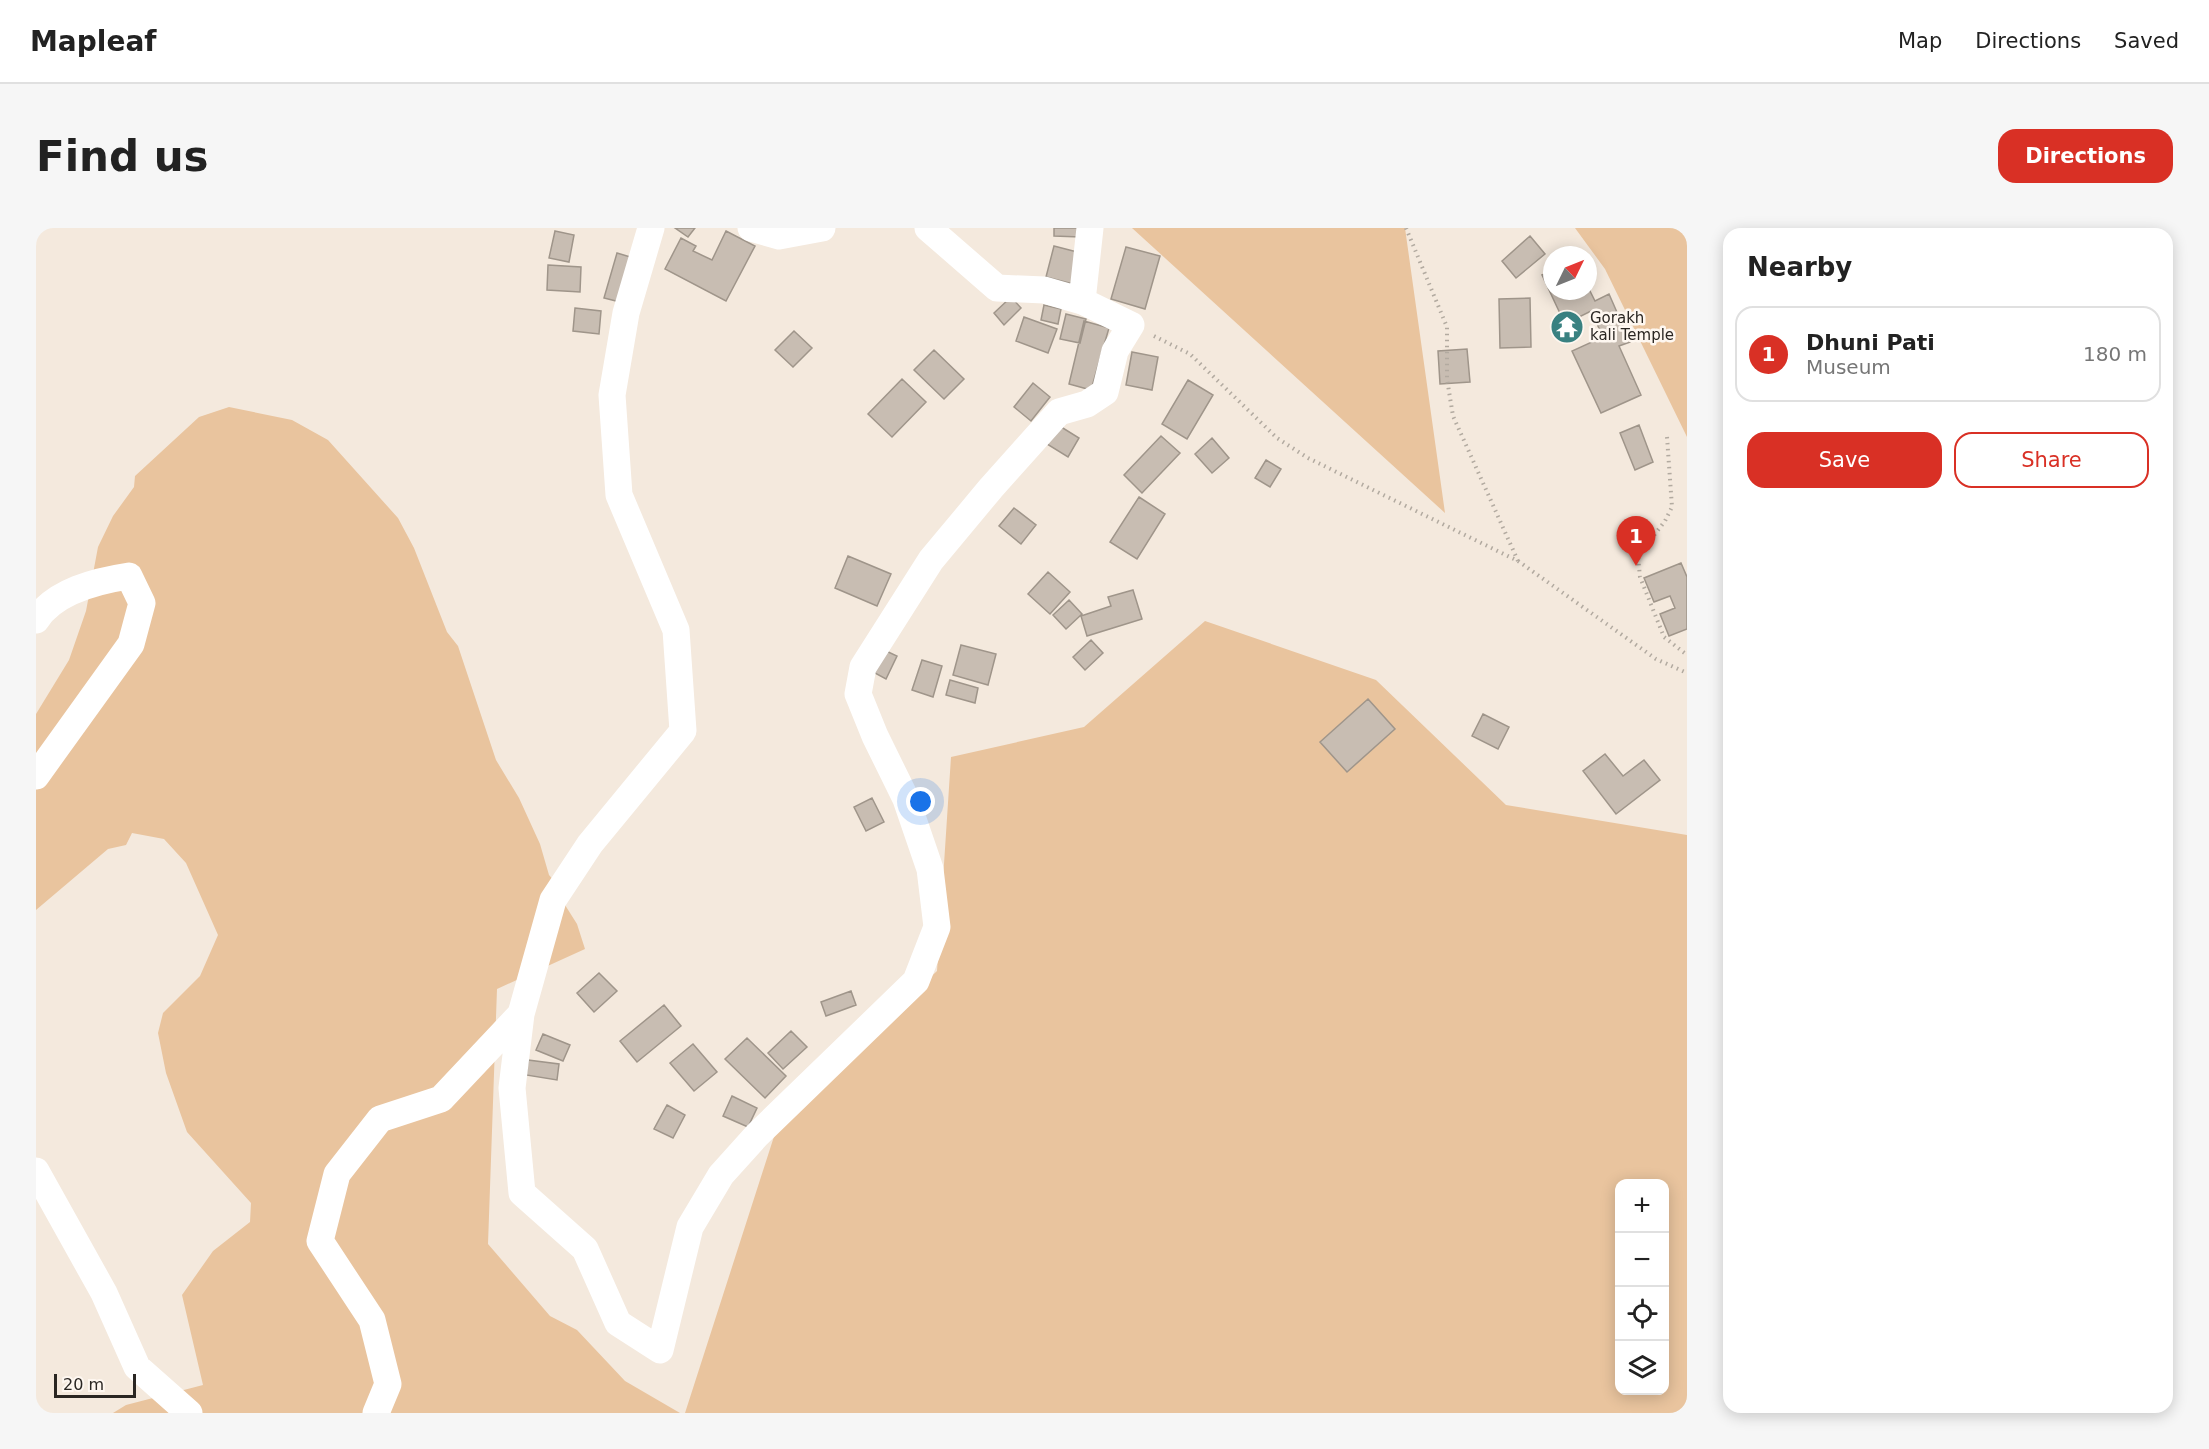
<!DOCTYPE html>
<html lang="en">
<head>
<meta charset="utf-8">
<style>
	:root { --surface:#fff; --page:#f6f6f6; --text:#222; --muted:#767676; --line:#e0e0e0; --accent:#d93025 }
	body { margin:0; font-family:"DejaVu Sans",sans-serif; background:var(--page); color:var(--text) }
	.controls { position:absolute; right:18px; bottom:18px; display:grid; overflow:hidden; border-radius:12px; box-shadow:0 3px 15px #0003 }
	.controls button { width:54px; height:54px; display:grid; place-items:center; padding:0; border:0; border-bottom:2px solid var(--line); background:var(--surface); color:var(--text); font:30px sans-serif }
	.compass { position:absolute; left:1507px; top:18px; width:54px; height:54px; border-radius:50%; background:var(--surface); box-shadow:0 3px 15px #0003; rotate:47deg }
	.scale { position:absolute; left:18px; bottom:15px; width:82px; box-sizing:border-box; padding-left:6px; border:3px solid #2a2622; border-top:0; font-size:16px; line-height:21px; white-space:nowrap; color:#2a2622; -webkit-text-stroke:4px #fef7f0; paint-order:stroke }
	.you { position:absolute; left:885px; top:574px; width:21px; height:21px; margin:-15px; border:4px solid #fff; border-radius:50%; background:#1a73e8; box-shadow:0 0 0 9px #1a73e833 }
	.badge { display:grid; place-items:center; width:39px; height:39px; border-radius:50%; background:var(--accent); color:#fff; font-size:20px; font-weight:700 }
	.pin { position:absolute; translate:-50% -50px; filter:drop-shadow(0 2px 3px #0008) }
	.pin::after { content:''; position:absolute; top:32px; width:21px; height:18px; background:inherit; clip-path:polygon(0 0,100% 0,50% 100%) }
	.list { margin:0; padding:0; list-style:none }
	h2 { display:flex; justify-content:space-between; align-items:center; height:78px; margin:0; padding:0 24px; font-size:26px }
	h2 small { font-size:20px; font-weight:400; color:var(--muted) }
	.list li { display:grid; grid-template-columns:39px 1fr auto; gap:18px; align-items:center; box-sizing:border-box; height:96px; margin:0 12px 12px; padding:0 12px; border:2px solid var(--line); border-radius:18px }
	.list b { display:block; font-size:22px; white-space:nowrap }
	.list p { margin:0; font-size:20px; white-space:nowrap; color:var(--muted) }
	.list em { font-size:20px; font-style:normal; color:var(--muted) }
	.actions { display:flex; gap:12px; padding:18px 24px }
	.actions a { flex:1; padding:14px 0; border:2px solid var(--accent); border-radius:18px; text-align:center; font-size:21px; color:var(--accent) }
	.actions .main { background:var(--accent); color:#fff }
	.icon { flex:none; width:33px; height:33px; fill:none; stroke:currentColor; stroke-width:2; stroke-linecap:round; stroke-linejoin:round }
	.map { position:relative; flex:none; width:1651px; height:1185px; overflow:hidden; border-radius:18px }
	header { display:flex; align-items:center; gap:36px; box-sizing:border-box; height:84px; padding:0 30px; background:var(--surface); border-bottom:2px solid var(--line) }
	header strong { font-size:28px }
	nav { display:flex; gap:33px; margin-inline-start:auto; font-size:21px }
	.intro { display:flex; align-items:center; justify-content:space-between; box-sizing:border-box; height:144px; padding:0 36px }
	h1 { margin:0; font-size:42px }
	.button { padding:15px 27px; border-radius:18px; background:var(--accent); color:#fff; font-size:21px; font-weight:700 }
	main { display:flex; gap:36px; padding:0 36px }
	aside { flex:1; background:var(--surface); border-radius:18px; box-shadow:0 3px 15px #0003 }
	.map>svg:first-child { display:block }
	.green { fill:#e9c49e; fill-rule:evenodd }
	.building { fill:#c8bdb2; stroke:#9f958a; stroke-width:1.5 }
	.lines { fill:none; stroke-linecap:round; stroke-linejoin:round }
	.path { stroke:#b2aaa0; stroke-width:4; stroke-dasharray:1.5 4.5; stroke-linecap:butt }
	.street { stroke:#fff; stroke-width:27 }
	.labels { text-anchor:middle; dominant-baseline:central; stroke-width:5; stroke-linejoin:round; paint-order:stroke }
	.poi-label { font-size:15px; fill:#2a2622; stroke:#fef7f0; text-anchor:start }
</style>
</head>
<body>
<header>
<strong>Mapleaf</strong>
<nav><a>Map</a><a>Directions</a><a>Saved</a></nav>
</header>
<div class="intro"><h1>Find us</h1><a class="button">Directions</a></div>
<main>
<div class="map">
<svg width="1651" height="1185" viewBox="0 0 1651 1185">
	<rect width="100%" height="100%" fill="#f4e9dd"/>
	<path class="green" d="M 1096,0 L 1369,0 L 1409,285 Z
		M 1539,0 L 1651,0 L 1651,209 L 1569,41 Z
		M 193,179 L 256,192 L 292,212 L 362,290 L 378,320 L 411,404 L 422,418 L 460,532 L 483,570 L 504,616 L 513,647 L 520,655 L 529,677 L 541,696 L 549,721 L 461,761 L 452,1016 L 514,1088 L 541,1102 L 589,1153 L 644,1185 L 77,1185 L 90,1177 L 167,1157 L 146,1067 L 177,1023 L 214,994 L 215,975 L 151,904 L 130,845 L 122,805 L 127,785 L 164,748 L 182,707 L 150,635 L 128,611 L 96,605 L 90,617 L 72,621 L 0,682 L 0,486 L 33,432 L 50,383 L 62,319 L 77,288 L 98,259 L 99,248 L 163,189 Z
		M 1169,393 L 1340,452 L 1470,577 L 1651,607 L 1651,1185 L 649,1185 L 743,893 L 901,743 L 915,529 L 1048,499 ZM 1584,956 L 1628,956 L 1628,1162 L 1584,1162 Z"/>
	<path class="building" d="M 639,0 L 659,0 L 652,9 Z
		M 1018,0 L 1044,0 L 1044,9 L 1018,8 Z
		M 519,3 L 538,7 L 533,34 L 513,30 Z
		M 690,3 L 719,18 L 690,73 L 629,41 L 645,10 L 660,18 L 657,23 L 676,32 Z
		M 1494,8 L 1509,26 L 1480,50 L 1466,33 Z
		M 1018,18 L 1049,26 L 1041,57 L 1010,49 Z
		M 1090,19 L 1124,28 L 1109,81 L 1075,71 Z
		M 581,25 L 601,31 L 588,75 L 568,70 Z
		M 512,37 L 545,39 L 544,64 L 511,62 Z
		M 1516,43 L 1516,63 L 1552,63 L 1552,59 L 1559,73 L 1573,66 L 1594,114 L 1583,118 L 1605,167 L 1565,185 L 1536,123 L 1567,109 L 1555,83 L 1529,96 L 1506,47 Z
		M 975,69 L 985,80 L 968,97 L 958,85 Z
		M 1494,70 L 1495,119 L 1464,120 L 1463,71 Z
		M 1008,77 L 1025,81 L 1022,96 L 1005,92 Z
		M 539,80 L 565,83 L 563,106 L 537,103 Z
		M 1030,86 L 1050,91 L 1044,115 L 1024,111 Z
		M 988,89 L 1021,101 L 1012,125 L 980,113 Z
		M 1048,93 L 1073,100 L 1055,162 L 1033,156 Z
		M 758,103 L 776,120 L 757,139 L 739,122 Z
		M 1431,121 L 1434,154 L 1404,156 L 1402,123 Z
		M 898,122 L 928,151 L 908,171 L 878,142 Z
		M 1096,124 L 1122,129 L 1116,162 L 1090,157 Z
		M 866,151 L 890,174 L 856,209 L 832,186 Z
		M 1152,152 L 1177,167 L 1151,211 L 1126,196 Z
		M 997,155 L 1014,169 L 995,193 L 978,179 Z
		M 1022,197 L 1043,210 L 1032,229 L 1011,216 Z
		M 1603,197 L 1617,234 L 1599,242 L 1584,205 Z
		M 1125,208 L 1144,225 L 1106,265 L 1088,247 Z
		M 1176,210 L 1193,230 L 1176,245 L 1159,226 Z
		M 1230,232 L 1245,241 L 1234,259 L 1219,250 Z
		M 1103,269 L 1129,286 L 1101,331 L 1074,314 Z
		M 978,280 L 1000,297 L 985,316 L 963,298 Z
		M 812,328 L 855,346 L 841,378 L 799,360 Z
		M 1645,335 L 1651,349 L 1651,401 L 1633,408 L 1624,386 L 1639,380 L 1634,368 L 1618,374 L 1608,350 Z
		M 1012,344 L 1034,364 L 1014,386 L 992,366 Z
		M 1097,362 L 1106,391 L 1051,408 L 1045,388 L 1075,378 L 1072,369 Z
		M 1033,372 L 1046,386 L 1030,401 L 1017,387 Z
		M 1055,412 L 1067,425 L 1049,442 L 1037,429 Z
		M 925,417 L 960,426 L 952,457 L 917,447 Z
		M 848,422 L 861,428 L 850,451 L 837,444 Z
		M 886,432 L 906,438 L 897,469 L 876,462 Z
		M 914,452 L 942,460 L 939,475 L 910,467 Z
		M 1332,471 L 1359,501 L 1311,544 L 1284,514 Z
		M 1447,486 L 1473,499 L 1462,521 L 1436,508 Z
		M 1569,526 L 1587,548 L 1608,532 L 1624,552 L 1580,586 L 1547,543 Z
		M 836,570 L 848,594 L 830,603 L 818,579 Z
		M 563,745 L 581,763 L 558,784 L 541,765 Z
		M 815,763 L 820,777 L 790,788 L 785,774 Z
		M 628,777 L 645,798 L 601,834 L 584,813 Z
		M 755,803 L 771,819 L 747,841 L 732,825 Z
		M 507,806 L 534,817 L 527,833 L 500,822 Z
		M 711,810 L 750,848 L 729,870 L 689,831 Z
		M 657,816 L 681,844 L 658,863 L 634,835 Z
		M 492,832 L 523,836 L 521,852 L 490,847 Z
		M 696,868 L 721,880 L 712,899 L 687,888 Z
		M 631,877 L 649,887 L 637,910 L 618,901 Z"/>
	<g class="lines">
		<path class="path" d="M 1370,0 L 1411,99 L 1411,151 L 1417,188 L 1482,333
			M 1118,108 L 1154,126 L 1241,210 L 1272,230 L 1482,333 L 1620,431 L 1651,445
			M 1631,209 L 1636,279 L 1629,293 L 1602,328 L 1604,349 L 1628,409 L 1651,427"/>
		<path class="street" d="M 615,0 L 590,85 L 576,167 L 583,267 L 640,402 L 647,503 L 554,616 L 517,672 L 485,786 L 476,860 L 486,965 L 549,1021 L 582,1095 L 624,1122 L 654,999 L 685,947 L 721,907 L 880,753 L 901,699 L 894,641 L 870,571 L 839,508 L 822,466 L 827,439 L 895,332 L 955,260 L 1023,184 L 1051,176 L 1069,164 L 1079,123 L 1095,97 L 1046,73 L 1008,62 L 961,60 L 892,0
			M 715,0 L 743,8 L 786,0
			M 1046,73 L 1054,0
			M 0,392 C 19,363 60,353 93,348 L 106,375 L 95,416 L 0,548
			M 0,943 L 68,1065 L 101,1139 L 153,1185
			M 340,1185 L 352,1156 L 336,1092 L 284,1013 L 301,946 L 344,891 L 405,871 L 485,786"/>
	</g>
	<defs>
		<g id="temple-disc" transform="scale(1.725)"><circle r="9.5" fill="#398181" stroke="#fef7f0"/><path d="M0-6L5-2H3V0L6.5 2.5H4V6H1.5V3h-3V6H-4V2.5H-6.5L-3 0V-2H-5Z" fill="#fff"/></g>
	</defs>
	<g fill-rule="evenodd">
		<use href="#temple-disc" x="1531" y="99"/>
	</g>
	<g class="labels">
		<g class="poi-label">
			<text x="1554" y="90">Gorakh<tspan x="1554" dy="17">kali Temple</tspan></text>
		</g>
	</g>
</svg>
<div class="controls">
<button>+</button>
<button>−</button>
<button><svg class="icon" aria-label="locate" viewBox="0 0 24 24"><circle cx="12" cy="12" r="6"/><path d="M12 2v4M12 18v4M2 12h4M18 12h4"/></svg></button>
<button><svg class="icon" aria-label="layers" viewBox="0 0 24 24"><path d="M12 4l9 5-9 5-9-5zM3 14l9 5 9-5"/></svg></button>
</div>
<svg class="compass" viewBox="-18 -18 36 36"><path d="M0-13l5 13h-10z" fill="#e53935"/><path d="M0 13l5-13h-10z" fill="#767676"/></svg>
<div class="scale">20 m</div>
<div class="you"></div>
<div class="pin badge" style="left:1600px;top:338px">1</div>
</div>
<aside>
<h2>Nearby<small></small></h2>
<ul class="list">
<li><span class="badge">1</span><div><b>Dhuni Pati</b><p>Museum</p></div><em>180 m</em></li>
</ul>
<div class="actions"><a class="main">Save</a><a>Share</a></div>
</aside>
</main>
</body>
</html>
